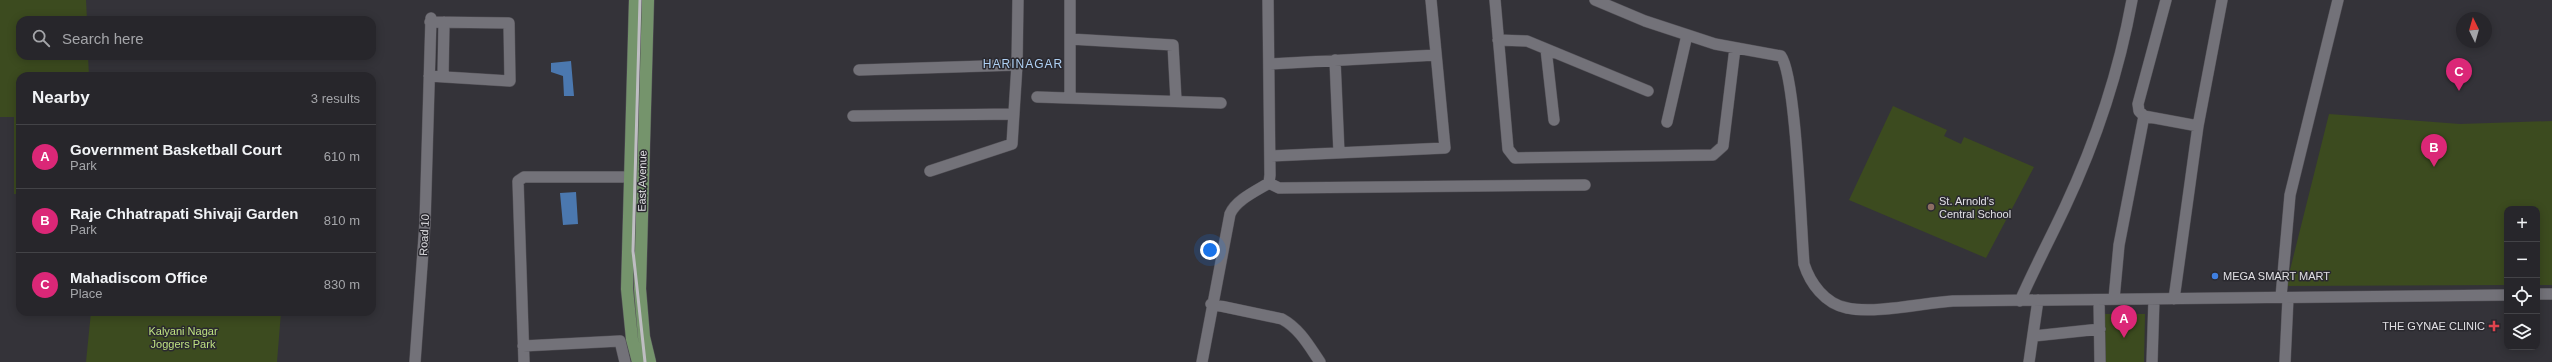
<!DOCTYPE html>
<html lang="en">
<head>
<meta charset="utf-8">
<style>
	:root { --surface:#27262b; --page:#2f2e33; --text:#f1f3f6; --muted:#a4a5a9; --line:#434347; --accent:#db2777 }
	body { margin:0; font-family:Arial,sans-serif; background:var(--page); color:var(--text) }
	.controls { position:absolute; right:12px; bottom:12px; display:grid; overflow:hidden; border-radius:8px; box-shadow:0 2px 10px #0003 }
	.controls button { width:36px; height:36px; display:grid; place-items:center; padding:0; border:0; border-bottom:1px solid var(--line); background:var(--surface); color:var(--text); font:20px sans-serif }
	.compass { position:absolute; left:2456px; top:12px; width:36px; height:36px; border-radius:50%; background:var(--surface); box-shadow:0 2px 10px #0003; rotate:355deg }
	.you { position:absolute; left:1210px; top:250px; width:14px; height:14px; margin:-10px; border:3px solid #fff; border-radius:50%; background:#1a73e8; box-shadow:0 0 0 6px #1a73e833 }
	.badge { display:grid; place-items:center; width:26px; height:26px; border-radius:50%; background:var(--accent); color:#fff; font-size:13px; font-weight:700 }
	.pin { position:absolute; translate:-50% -33px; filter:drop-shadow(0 1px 2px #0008) }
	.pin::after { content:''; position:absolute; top:21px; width:14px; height:12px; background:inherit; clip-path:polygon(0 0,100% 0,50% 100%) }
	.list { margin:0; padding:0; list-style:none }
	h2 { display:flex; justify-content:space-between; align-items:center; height:52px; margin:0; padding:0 16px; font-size:17px }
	h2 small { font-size:13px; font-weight:400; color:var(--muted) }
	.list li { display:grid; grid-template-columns:26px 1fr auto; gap:12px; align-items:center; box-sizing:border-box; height:64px; padding:0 16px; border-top:1px solid var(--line) }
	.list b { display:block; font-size:15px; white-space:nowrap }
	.list p { margin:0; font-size:13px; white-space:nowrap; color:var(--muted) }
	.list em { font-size:13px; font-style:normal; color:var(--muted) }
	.icon { flex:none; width:22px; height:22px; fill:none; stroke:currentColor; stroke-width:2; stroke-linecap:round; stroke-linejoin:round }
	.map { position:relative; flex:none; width:2552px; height:362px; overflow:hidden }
	.search { position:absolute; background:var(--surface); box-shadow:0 2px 10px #0003; left:16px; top:16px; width:360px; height:44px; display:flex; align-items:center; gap:10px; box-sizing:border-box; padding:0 14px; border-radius:12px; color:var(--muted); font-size:15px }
	.panel { position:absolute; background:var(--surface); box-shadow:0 2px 10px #0003; left:16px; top:72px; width:360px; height:244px; border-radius:12px }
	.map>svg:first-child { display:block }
	.green { fill:#3c4b1f }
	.water { fill:#4b78af }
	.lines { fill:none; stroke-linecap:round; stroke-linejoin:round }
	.minor-casing { stroke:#535157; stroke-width:12 }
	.major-casing { stroke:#535157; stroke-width:13 }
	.minor { stroke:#737279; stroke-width:11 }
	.major { stroke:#75946c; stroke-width:12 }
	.rail { stroke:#bebdc2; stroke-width:3 }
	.education-dot { fill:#8d6e63; stroke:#2a292f; stroke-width:1.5 }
	.shop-dot { fill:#3f7fe0; stroke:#2a292f; stroke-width:1.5 }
	.health-dot { fill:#e0444e; stroke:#2a292f; stroke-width:1.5 }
	.labels { text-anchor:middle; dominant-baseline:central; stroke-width:3; stroke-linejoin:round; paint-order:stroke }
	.street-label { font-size:11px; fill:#e0dfe3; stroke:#2a292f }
	.poi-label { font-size:11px; fill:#e0dfe3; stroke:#2a292f; text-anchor:start }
	.park-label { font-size:11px; fill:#bee181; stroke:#2a292f }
	.neighbourhood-label { font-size:12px; letter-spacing:1px; fill:#afd0f3; stroke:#2a292f }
</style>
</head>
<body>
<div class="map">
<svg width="2552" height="362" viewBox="0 0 2552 362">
	<rect width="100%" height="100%" fill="#343339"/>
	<path class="green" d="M 0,0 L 86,0 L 87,20 L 20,20 L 20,56 L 88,56 L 89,76 L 20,76 L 20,194 L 14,194 L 14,117 L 0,117 Z
		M 1893,106 L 1947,130 L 1944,136 L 1961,144 L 1964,137 L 2034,167 L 1986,258 L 1849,200 Z
		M 2329,114 L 2460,124 L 2552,121 L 2552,285 L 2537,285 L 2537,209 L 2507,209 L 2507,285 L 2286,286 Z
		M 91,312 L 281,312 L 277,362 L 86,362 Z
		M 2103,314 L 2145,314 L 2144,362 L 2104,362 Z"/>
	<path class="water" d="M 571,61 L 574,96 L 564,96 L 563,76 L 551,72 L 551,63 Z
		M 576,192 L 578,224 L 563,225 L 560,193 Z"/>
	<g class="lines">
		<g class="minor-casing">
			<path id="minor" d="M 1070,0 L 1070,96
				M 1495,0 L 1508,149 L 1515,158 L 1713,155 L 1723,146 L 1735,48
				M 1595,0 L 1645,21 L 1715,44 L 1781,56 C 1796,76 1801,229 1804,264 C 1810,283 1825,304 1847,308 C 1875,314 1923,303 1953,301 L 2507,295
				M 2166,0 L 2138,104 L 2139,111 L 2144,116 L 2198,126
				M 1070,39 L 1173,45 L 1176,100
				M 1498,40 L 1527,41 L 1648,91
				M 1546,49 L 1554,120
				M 1335,60 L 1339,153
				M 1269,64 L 1436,55
				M 859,70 L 1017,65
				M 429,76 L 510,81 L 509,23 L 430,22
				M 443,77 L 444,22
				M 1037,97 L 1221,103
				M 853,116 L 1014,114
				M 1667,122 L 1687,35
				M 1271,156 L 1445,148 L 1431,0
				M 930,171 L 1012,144 L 1017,65 L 1018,0
				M 1269,183 L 1279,188 L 1585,185
				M 2537,294 L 2552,294
				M 2281,297 L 2290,195 L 2338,0
				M 2114,299 L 2119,245 L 2144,116
				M 2174,299 L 2198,126 L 2222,0
				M 2099,300 L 2100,362
				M 2020,301 C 2034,269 2050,239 2065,207 C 2096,141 2119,72 2132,0
				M 1211,304 L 1282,319 C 1300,329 1309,346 1320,362
				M 2034,336 L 2100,329
				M 523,346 L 620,341 L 625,362
				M 415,362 L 425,223 L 431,18
				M 524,362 L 518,181 L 524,177 L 629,177
				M 1202,362 L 1230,214 C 1236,200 1256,191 1269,183 L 1270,175 L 1268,0
				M 2029,362 L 2038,300
				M 2152,362 L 2154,299
				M 2285,362 L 2288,298"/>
		</g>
		<g class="major-casing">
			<path id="major" d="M 635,0 L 627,289 L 632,339 L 638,362
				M 648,0 L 640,289 L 644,337 L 650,362"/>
		</g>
		<use href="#minor" class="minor"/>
		<use href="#major" class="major"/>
		<path class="rail" d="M 640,0 L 633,251 L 645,362"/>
	</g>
	<circle class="education-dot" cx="1931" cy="207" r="4"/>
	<circle class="shop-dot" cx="2215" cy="276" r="4"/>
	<path class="health-dot" d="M2492 320h4v4h4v4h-4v4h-4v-4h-4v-4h4z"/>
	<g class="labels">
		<g class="street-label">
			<text transform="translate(642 181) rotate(-89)">East Avenue</text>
			<text transform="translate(424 235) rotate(-87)">Road 10</text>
		</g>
		<g class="poi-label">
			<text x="1939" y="201">St. Arnold's<tspan x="1939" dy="13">Central School</tspan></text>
			<text x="2223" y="276">MEGA SMART MART</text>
			<text x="2485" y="326" text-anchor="end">THE GYNAE CLINIC</text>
		</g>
		<g class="park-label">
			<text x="183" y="331">Kalyani Nagar<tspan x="183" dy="13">Joggers Park</tspan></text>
		</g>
		<g class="neighbourhood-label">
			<text x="1023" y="64">HARINAGAR</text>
		</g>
	</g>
</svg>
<div class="controls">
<button>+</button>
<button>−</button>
<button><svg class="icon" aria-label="locate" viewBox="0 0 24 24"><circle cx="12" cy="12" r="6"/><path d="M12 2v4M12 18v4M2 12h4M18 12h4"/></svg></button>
<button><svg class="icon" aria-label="layers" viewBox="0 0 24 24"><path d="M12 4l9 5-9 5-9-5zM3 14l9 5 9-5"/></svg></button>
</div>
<svg class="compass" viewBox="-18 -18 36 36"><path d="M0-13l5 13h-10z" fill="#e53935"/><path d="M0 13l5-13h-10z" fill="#a4a5a9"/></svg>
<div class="you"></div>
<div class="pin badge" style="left:2124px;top:338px">A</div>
<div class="pin badge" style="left:2434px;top:167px">B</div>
<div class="pin badge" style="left:2459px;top:91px">C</div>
<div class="search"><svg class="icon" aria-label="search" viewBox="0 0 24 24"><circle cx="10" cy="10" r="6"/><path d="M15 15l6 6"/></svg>Search here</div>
<section class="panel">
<h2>Nearby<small>3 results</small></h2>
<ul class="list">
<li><span class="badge">A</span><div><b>Government Basketball Court</b><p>Park</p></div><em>610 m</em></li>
<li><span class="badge">B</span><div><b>Raje Chhatrapati Shivaji Garden</b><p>Park</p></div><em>810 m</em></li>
<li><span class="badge">C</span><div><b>Mahadiscom Office</b><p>Place</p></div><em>830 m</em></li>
</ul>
</section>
</div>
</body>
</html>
